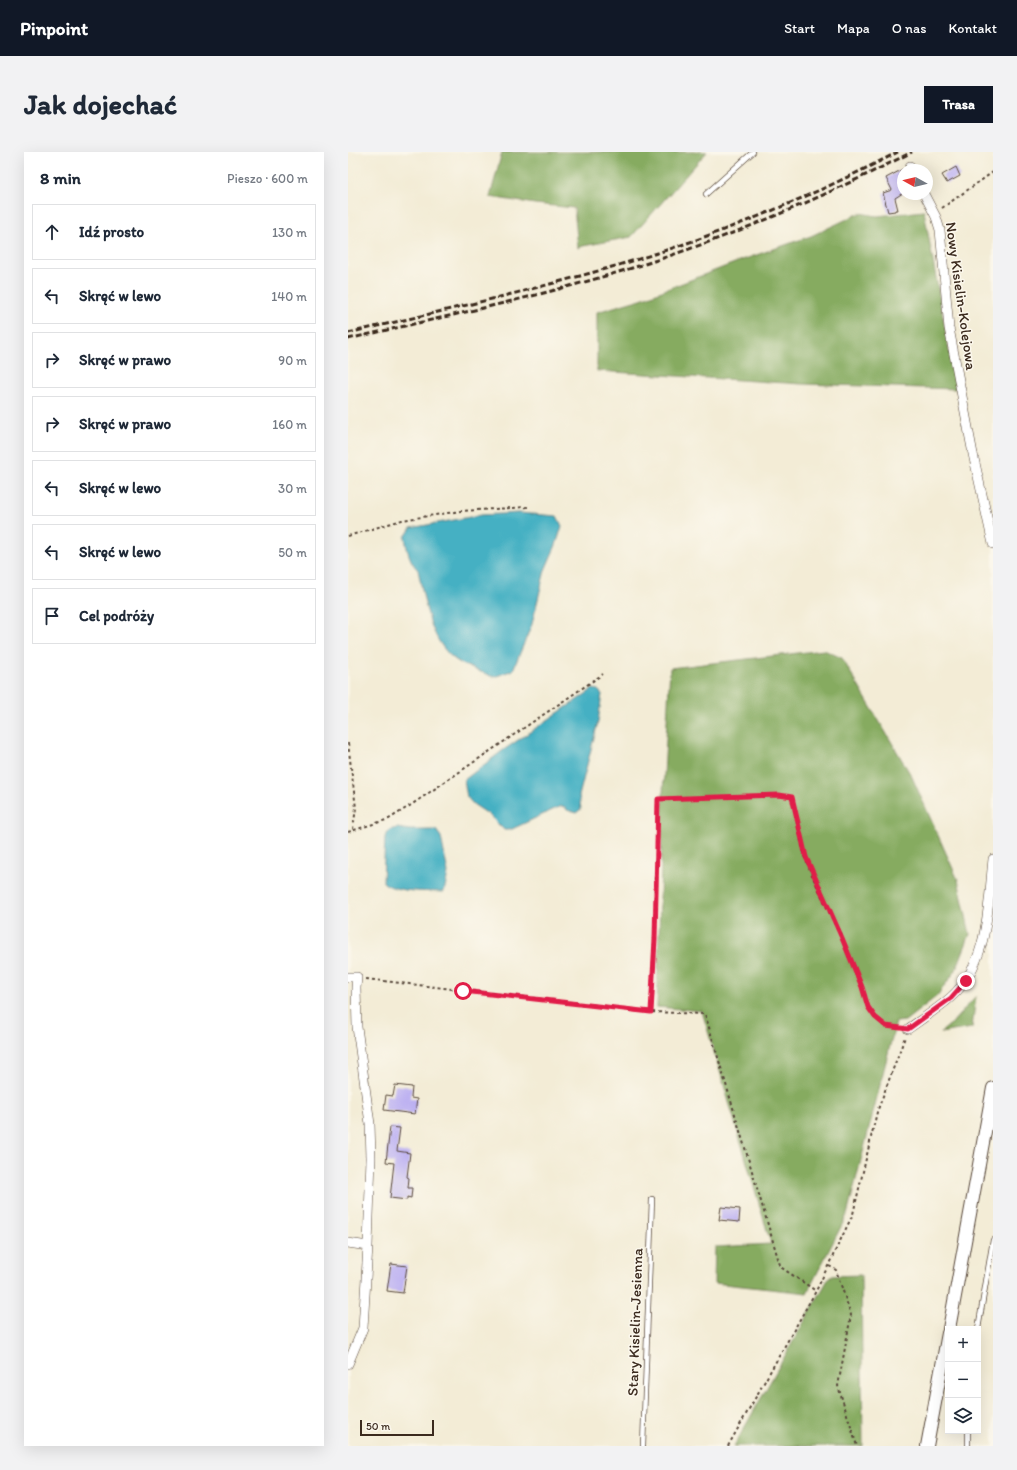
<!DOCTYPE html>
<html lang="pl">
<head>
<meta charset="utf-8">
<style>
	:root { --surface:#fff; --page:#f2f2f3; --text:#1f2937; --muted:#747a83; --line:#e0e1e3; --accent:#111827 }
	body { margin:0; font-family:Itim,sans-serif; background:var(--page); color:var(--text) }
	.controls { position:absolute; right:12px; bottom:12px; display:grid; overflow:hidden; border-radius:0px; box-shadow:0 4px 16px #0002 }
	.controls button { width:36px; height:36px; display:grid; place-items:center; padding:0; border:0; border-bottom:1px solid var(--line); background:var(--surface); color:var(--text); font:20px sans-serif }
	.compass { position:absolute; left:549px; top:12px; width:36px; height:36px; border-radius:50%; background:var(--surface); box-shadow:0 4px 16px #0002; rotate:278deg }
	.scale { position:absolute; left:12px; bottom:10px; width:74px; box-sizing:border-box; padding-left:4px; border:2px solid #3b2a1e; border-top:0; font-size:11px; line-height:14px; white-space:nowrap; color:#3b2a1e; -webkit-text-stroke:3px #fbf7ec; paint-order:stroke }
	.stop { position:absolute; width:12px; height:12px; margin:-9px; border:3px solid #e11d48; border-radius:50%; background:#fff }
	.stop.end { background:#e11d48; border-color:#fff; box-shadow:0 1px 4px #0008 }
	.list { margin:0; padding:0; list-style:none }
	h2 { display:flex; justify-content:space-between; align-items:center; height:52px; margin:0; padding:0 16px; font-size:17px }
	h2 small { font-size:13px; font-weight:400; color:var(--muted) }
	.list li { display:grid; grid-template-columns:26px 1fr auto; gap:12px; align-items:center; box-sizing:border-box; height:56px; margin:0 8px 8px; padding:0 8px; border:1px solid var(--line); border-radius:0px }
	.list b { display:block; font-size:15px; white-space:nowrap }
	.list em { font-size:13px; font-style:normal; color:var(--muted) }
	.icon { flex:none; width:22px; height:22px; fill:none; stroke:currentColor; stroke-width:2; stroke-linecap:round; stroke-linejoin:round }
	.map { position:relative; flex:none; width:645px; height:1294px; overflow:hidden; border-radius:0px }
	header { display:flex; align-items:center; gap:24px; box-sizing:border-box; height:56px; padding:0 20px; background:var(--accent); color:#fff }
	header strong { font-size:19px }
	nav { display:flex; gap:22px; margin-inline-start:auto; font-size:14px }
	.intro { display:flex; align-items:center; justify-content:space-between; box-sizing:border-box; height:96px; padding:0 24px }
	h1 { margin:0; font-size:28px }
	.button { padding:10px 18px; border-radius:0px; background:var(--accent); color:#fff; font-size:14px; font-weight:700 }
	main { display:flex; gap:24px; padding:0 24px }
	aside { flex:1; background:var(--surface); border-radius:0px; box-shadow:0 4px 16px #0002 }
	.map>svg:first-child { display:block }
	.forest { fill:#86ab60; stroke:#606a3f }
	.water { fill:#45b0c3; stroke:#406d70 }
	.building { fill:#b9adf2 }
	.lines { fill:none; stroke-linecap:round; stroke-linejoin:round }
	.service-casing { stroke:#57473a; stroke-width:6 }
	.minor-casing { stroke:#57473a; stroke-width:10 }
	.secondary-casing { stroke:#57473a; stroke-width:14 }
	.path { stroke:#57473a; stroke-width:2; stroke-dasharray:3 3; stroke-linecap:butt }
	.service { stroke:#fff; stroke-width:4.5 }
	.minor { stroke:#fff; stroke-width:9 }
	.secondary { stroke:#fff; stroke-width:12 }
	.rail { stroke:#3b2a1e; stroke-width:3; stroke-dasharray:6 3; stroke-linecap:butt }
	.route { stroke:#e11d48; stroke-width:5 }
	.labels { text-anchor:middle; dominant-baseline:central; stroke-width:3; stroke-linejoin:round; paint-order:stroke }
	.street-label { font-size:15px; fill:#3b2a1e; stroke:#fbf7ec }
</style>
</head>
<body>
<header>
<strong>Pinpoint</strong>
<nav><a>Start</a><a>Mapa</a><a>O nas</a><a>Kontakt</a></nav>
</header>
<div class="intro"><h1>Jak dojechać</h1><a class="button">Trasa</a></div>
<main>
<aside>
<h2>8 min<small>Pieszo · 600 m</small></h2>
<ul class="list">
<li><svg class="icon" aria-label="ahead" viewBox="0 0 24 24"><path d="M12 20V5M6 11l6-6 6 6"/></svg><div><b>Idź prosto</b></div><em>130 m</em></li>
<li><svg class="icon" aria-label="left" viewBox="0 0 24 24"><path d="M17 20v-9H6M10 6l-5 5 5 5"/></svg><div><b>Skręć w lewo</b></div><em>140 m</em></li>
<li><svg class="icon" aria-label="right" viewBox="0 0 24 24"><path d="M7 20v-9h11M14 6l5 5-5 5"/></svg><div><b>Skręć w prawo</b></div><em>90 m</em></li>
<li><svg class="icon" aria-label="right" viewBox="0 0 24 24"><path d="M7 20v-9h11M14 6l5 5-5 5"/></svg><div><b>Skręć w prawo</b></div><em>160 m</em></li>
<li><svg class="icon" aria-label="left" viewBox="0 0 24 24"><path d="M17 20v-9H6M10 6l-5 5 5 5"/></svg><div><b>Skręć w lewo</b></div><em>30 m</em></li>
<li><svg class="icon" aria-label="left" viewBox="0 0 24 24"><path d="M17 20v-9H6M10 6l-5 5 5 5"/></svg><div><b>Skręć w lewo</b></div><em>50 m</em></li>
<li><svg class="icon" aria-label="arrive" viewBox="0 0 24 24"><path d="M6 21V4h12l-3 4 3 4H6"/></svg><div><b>Cel podróży</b></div></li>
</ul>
</aside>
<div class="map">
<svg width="645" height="1294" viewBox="0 0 645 1294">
	<rect width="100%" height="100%" fill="#fbf7ec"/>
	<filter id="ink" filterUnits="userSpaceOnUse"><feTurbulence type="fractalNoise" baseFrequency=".025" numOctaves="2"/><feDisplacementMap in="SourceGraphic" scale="8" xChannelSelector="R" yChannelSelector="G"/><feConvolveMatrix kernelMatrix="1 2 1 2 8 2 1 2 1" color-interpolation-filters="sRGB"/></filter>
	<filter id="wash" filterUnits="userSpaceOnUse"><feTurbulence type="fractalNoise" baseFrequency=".012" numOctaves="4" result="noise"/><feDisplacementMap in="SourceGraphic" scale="16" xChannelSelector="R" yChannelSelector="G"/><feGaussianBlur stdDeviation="0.9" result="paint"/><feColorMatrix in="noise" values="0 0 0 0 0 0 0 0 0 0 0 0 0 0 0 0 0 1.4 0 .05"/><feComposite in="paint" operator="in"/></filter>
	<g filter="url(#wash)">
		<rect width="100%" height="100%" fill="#f3ecd6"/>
		<path class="forest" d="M 154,0 L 359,0 L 283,85 L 235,94 L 230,96 L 226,56 L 187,52 L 142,45 Z
			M 576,59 L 608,237 L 454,232 L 249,219 L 249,160 L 293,147 L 397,107 L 463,84 L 512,61 L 529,64 Z
			M 476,498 L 494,506 L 564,625 L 610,728 L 622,782 L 608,818 L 589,844 L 557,869 L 548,870 L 499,1063 L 459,1141 L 366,1131 L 367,1095 L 423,1092 L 354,859 L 309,855 L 315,641 L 322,516 Z
			M 628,844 L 624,876 L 592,881 L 604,871 Z
			M 513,1123 L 515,1294 L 386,1294 L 482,1124 Z"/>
		<path class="water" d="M 171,361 L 209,364 L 214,374 L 208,393 L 197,418 L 184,472 L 165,518 L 146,525 C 134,520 120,516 109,509 C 81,490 77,449 70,418 C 61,409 59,397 57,385 L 63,376 L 133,363 Z
			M 245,537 L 250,538 L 254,542 L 250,570 L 231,644 L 233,657 L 228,661 L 219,658 L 217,655 L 213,654 L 162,678 L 156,678 L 140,662 L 125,652 L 119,645 L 116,628 L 154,599 Z
			M 49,676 L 62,678 L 88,678 L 93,685 L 100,721 L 96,740 C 80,739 47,741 35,730 L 37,685 L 42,678 Z"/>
		<g id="blocks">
			<path class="building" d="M 608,15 L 612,24 L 599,31 L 594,23 Z
				M 555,17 L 555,41 L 547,46 L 550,58 L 547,58 L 547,59 L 540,60 L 535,41 L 544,38 L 538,26 Z
				M 47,933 L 64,935 L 63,946 L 69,947 L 67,962 L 36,958 L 38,943 L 45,944 Z
				M 42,975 L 52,976 L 49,999 L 62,1001 L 59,1025 L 61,1026 L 60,1036 L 64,1036 L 63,1046 L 59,1045 L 59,1048 L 42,1046 L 46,1011 L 38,1010 Z
				M 373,1055 L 392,1057 L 391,1070 L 371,1068 Z
				M 43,1112 L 59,1114 L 55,1141 L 39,1139 Z"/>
		</g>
	</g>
	<g filter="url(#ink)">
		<use href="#blocks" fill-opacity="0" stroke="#57473a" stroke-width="1"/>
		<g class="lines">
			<g class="service-casing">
				<path id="service" d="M 358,42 L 405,0
					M 630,1177 L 645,1088
					M 295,1294 L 304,1047
					M 620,1294 L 620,1279"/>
			</g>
			<g class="minor-casing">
				<path id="minor" d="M 562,14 L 564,18
					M 576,42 L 588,65 L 592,78 L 601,176 L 625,302 L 645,392
					M 0,825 L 9,825 L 8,836 L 9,875 L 22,972 L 23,1006 L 20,1094 L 15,1176 L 0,1212
					M 560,877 C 574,867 589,857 602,846 C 641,812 640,754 645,707
					M 0,1091 L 20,1094"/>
			</g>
			<g class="secondary-casing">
				<path id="secondary" d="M 601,1177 L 645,936
					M 579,1294 L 600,1181"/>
			</g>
			<path class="path" d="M 594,56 L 645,20
				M 0,384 L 54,368 L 113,359 L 180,355
				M 0,591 L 8,656 L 5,677
				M 0,680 L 41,667 L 63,653 L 255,522
				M 18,827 L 303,860 L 357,862 L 432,1113 L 434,1116 L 468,1139
				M 303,860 L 307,787 L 310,647 L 431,643 L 444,645 L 457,705 L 465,725 L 494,786 L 514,835 L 520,855 L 527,865 L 537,874 L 551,876
				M 481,1114 L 488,1118 L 503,1163 L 490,1234 L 509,1294
				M 380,1294 L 468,1139 L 505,1062 L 529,960 L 557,885"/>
			<use href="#service" class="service"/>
			<use href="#minor" class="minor"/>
			<use href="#secondary" class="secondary"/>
			<path class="rail" d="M 0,181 C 95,159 191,137 284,109 C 376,81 465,44 550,0
				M 0,187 C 95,165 191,145 284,116 C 381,86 474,46 564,0"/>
		</g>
	</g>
	<g class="lines" filter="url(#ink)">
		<path class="route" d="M 115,839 L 303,860 L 307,787 L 310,647 L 431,643 L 444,645 L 458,705 L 494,786 L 514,835 L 520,855 L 527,865 L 538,874 L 560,877 L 603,846 L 618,829"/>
	</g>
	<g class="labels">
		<g class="street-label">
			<text transform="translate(613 144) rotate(82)">Nowy Kisielin-Kolejowa</text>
			<text transform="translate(287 1170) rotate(-88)">Stary Kisielin-Jesienna</text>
		</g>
	</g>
</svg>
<div class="controls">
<button>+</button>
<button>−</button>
<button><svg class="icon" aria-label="layers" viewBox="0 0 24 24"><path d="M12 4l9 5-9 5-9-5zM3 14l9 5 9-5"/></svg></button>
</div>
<svg class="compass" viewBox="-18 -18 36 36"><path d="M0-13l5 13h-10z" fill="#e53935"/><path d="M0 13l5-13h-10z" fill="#747a83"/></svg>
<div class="scale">50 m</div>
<div class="stop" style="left:115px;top:839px"></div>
<div class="stop end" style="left:618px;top:829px"></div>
</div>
</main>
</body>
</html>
